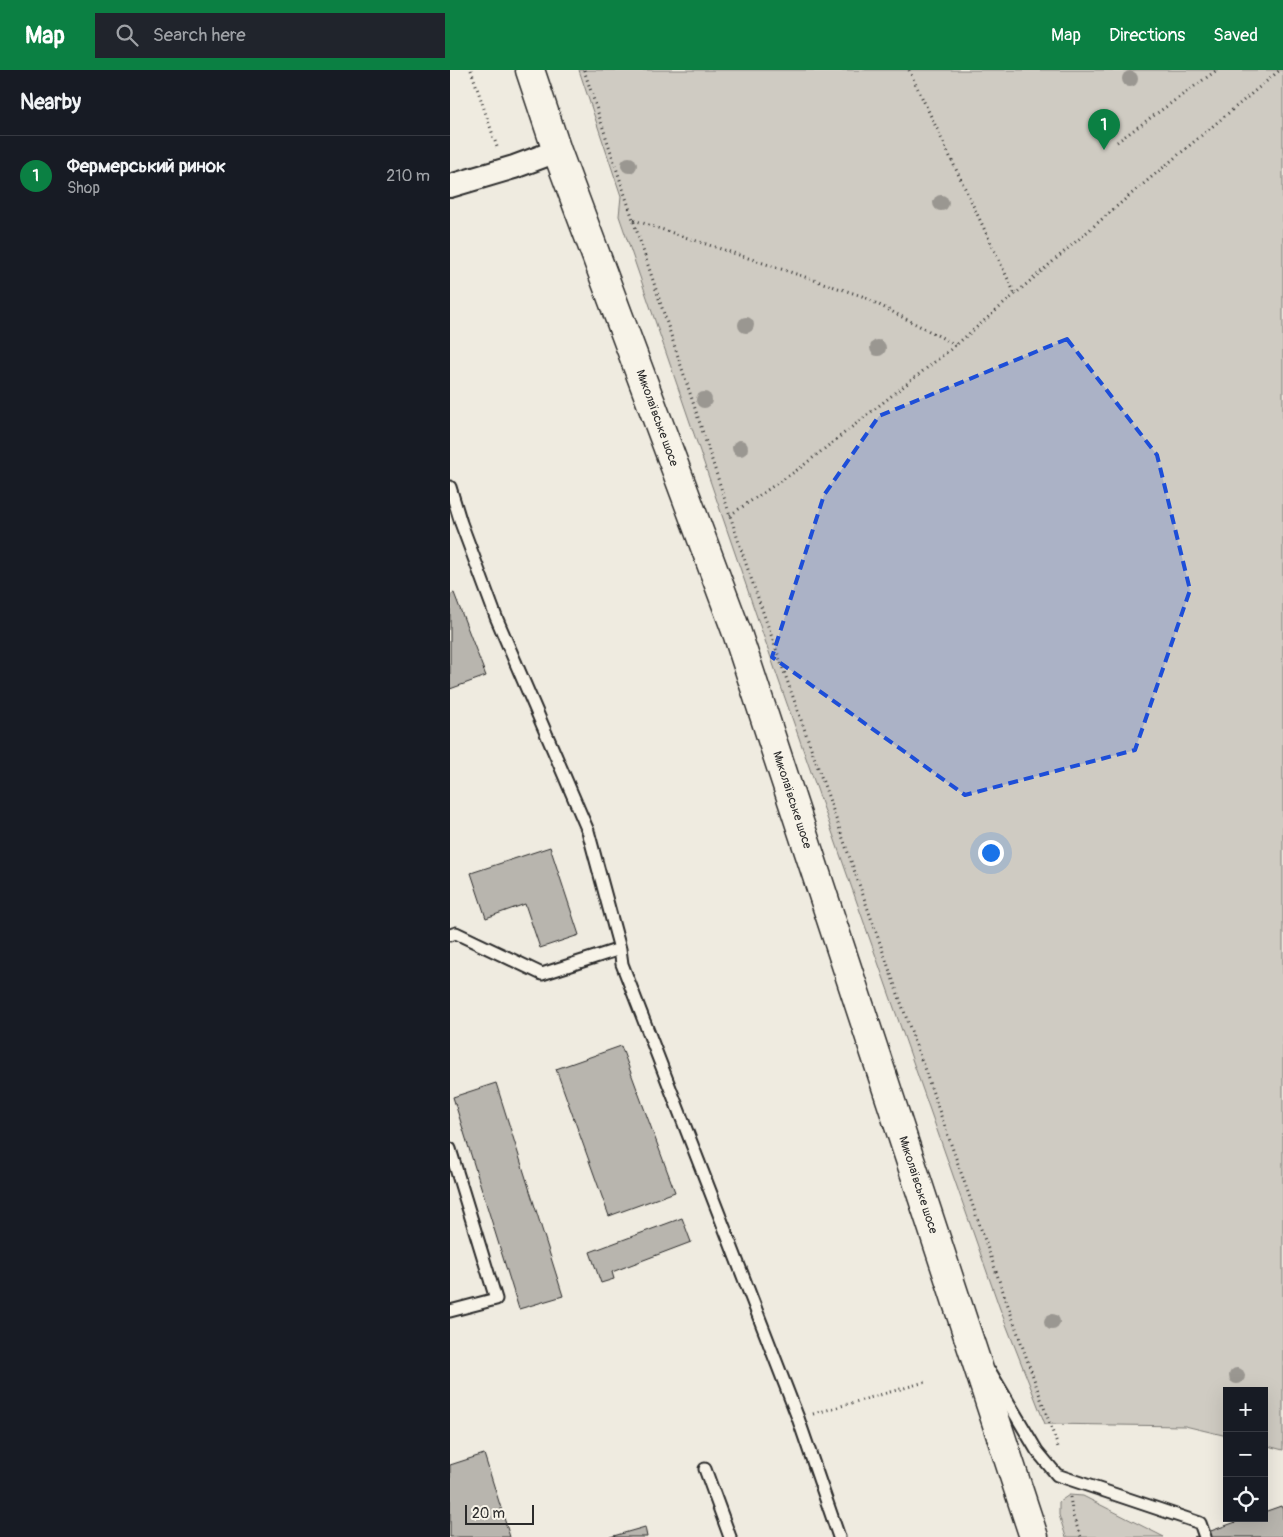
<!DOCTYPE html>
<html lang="en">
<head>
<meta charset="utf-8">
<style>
	:root { --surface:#171b24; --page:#20242c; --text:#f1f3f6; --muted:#9ea1a6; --line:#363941; --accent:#0b8043 }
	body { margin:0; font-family:Pangolin,sans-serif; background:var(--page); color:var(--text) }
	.controls { position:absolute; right:15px; bottom:15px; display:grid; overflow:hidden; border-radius:0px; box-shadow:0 5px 20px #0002 }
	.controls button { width:45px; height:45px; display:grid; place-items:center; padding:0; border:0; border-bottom:1px solid var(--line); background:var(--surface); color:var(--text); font:25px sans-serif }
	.scale { position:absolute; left:15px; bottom:12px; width:69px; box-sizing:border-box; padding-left:5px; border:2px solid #2b2b2b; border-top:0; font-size:14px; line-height:18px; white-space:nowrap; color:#2b2b2b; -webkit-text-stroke:4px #f7f3e8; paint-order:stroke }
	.you { position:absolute; left:540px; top:782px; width:18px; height:18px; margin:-12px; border:4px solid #fff; border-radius:50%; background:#1a73e8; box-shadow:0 0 0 8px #1a73e833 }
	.badge { display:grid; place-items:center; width:32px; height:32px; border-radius:50%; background:var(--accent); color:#fff; font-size:16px; font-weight:700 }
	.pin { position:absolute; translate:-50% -41px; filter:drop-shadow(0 1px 2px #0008) }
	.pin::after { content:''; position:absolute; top:26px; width:18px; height:15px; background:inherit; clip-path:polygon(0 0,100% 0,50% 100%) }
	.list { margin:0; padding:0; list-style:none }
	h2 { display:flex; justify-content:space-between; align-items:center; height:65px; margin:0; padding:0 20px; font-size:21px }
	h2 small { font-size:16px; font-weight:400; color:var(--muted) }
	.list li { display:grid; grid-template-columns:32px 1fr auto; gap:15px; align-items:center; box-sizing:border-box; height:80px; padding:0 20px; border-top:1px solid var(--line) }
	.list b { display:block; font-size:19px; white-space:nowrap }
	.list p { margin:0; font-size:16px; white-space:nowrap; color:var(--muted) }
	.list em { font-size:16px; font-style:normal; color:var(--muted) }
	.icon { flex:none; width:28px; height:28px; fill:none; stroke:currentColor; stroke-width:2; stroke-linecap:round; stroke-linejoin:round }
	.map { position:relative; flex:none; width:833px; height:1467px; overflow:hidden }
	header { display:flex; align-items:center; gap:30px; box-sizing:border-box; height:70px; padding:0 25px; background:var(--accent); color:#fff }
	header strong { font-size:24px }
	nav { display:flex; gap:28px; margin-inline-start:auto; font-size:18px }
	.search { width:350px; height:45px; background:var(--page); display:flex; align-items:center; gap:12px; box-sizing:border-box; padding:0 18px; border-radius:0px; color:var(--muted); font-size:19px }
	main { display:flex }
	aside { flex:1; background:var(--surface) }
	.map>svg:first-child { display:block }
	.green { fill:#cfcbc2; stroke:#7d7b76 }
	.building { fill:#b8b5ae; stroke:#2b2b2b }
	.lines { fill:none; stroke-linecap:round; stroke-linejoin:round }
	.lane-casing { stroke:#2b2b2b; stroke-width:15 }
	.street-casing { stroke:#2b2b2b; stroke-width:26 }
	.primary-casing { stroke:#2b2b2b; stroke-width:31 }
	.path { stroke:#2b2b2b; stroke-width:3; stroke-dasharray:1 4; stroke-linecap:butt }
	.lane { stroke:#f7f3e8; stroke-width:11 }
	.street { stroke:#f7f3e8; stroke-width:22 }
	.primary { stroke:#f7f3e8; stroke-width:28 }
	.tree { fill:#9a9791 }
	.marked { fill:#1d4ed8; fill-opacity:0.2; stroke:#1d4ed8; stroke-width:4; stroke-dasharray:10 6; stroke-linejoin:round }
	.labels { text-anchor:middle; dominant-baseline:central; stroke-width:4; stroke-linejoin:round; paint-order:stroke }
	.street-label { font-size:12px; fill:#2b2b2b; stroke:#f7f3e8 }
</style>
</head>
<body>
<header>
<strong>Map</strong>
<div class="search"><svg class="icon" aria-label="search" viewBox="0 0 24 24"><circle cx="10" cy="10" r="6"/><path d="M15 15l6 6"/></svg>Search here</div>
<nav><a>Map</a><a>Directions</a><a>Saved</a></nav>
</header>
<main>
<aside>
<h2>Nearby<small></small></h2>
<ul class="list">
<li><span class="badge">1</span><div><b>Фермерський ринок</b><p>Shop</p></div><em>210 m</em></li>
</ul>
</aside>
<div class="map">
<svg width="833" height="1467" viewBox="0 0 833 1467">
	<rect width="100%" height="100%" fill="#efebe0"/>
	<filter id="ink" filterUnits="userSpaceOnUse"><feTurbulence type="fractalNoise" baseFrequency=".02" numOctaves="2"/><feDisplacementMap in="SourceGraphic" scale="10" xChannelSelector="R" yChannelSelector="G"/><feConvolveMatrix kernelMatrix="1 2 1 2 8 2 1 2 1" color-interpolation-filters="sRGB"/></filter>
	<g filter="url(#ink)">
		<path class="green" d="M 129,0 L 833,0 L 833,1380 L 814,1375 L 814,1321 L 777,1321 L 777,1366 L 735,1356 L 595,1354 L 550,1239 L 329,611 L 169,146 L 171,126 Z
			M 619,1425 L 633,1426 L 714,1467 L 616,1467 L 609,1445 L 609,1432 Z"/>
		<path class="building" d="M 4,523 L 36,606 L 0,619 L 0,525 Z
			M 100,777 L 129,865 L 90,878 L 75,834 L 36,848 L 21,803 Z
			M 171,976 L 225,1122 L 159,1146 L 106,999 Z
			M 46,1013 L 113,1226 L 69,1239 L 3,1027 Z
			M 232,1148 L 241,1172 L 162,1202 L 164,1209 L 151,1213 L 140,1182 Z
			M 34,1384 L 60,1467 L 0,1467 L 0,1395 Z
			M 831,1436 L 833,1440 L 833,1467 L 744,1467 L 797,1448 L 814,1448 L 814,1442 Z
			M 195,1457 L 197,1467 L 160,1467 Z"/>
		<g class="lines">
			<g class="lane-casing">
				<path id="lane" d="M 0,417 L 11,453 L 46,547 L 138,761 L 170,879 L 172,894 L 348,1348 L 389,1467
					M 0,865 L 6,863 L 92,904 L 170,879
					M 0,1079 L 46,1229 L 0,1241
					M 541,1303 L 587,1381 L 607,1405 L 750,1453 L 755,1467
					M 255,1399 L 280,1467"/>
			</g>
			<g class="street-casing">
				<path id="street" d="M 0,116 L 64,97 L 107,81"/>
			</g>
			<g class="primary-casing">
				<path id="primary" d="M 80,0 L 107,81 L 287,563 L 584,1467"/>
			</g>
			<path class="path" d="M 21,0 L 48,80
				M 134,0 L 296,494 L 608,1377
				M 459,0 L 565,224
				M 667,72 L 767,0
				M 184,150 L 412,226 L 506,275
				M 280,445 L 350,398 L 506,275 L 673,131 L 830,0
				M 363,1344 L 475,1312
				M 620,1427 L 623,1446 L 631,1467"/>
			<use href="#lane" class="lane"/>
			<use href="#street" class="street"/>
			<use href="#primary" class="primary"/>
		</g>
		<g class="tree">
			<circle cx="680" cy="9" r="8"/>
			<circle cx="179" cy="95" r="8"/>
			<circle cx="491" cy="133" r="8"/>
			<circle cx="296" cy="255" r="8"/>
			<circle cx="428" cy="278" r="8"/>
			<circle cx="254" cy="330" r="8"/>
			<circle cx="290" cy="378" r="8"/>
			<circle cx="602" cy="1252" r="8"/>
			<circle cx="787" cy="1306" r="8"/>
		</g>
	</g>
	<path class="marked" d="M 617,269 L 707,385 L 740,520 L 685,680 L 515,725 L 322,587 L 374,425 L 429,346 Z"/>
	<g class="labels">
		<g class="street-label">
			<text transform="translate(207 348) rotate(70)">Миколаївське шосе</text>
			<text transform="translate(342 730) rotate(72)">Миколаївське шосе</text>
			<text transform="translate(468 1115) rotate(72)">Миколаївське шосе</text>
		</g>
	</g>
</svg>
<div class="controls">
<button>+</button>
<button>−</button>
<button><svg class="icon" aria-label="locate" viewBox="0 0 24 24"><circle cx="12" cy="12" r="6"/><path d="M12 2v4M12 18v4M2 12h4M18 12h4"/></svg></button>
</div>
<div class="scale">20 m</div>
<div class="you"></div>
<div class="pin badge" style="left:654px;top:80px">1</div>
</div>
</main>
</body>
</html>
